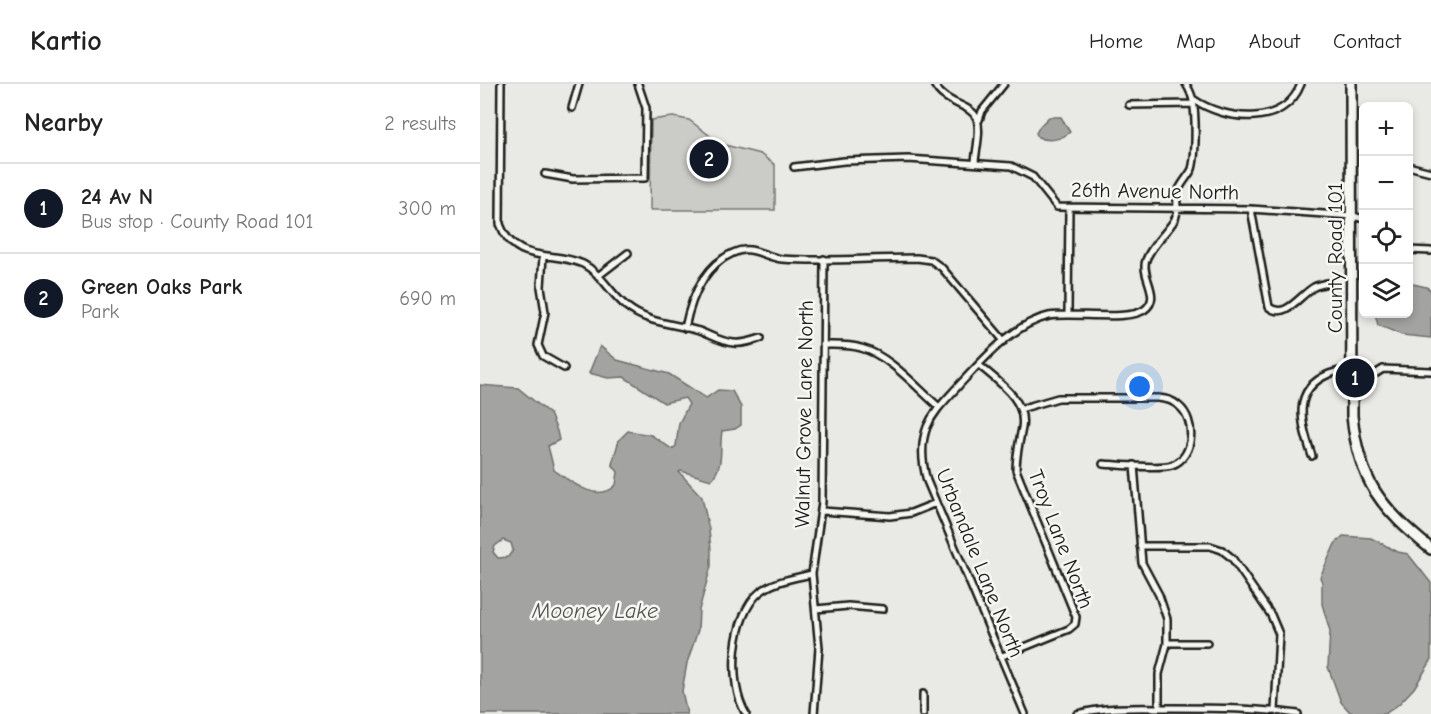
<!DOCTYPE html>
<html lang="en">
<head>
<meta charset="utf-8">
<style>
	:root { --surface:#fff; --page:#f6f6f6; --text:#222; --muted:#767676; --line:#e0e0e0; --accent:#111827 }
	body { margin:0; font-family:"Comic Neue",sans-serif; background:var(--page); color:var(--text) }
	.controls { position:absolute; right:18px; top:18px; display:grid; overflow:hidden; border-radius:9px; box-shadow:0 3px 9px #0003 }
	.controls button { width:54px; height:54px; display:grid; place-items:center; padding:0; border:0; border-bottom:2px solid var(--line); background:var(--surface); color:var(--text); font:30px sans-serif }
	.you { position:absolute; left:660px; top:303px; width:21px; height:21px; margin:-15px; border:4px solid #fff; border-radius:50%; background:#1a73e8; box-shadow:0 0 0 9px #1a73e833 }
	.badge { display:grid; place-items:center; width:39px; height:39px; border-radius:50%; background:var(--accent); color:#fff; font-size:20px; font-weight:700 }
	.pin { position:absolute; translate:-50% -50%; border:3px solid #fff; box-shadow:0 2px 6px #0006 }
	.list { margin:0; padding:0; list-style:none }
	h2 { display:flex; justify-content:space-between; align-items:center; height:78px; margin:0; padding:0 24px; font-size:26px }
	h2 small { font-size:20px; font-weight:400; color:var(--muted) }
	.list li { display:grid; grid-template-columns:39px 1fr auto; gap:18px; align-items:center; box-sizing:border-box; height:90px; padding:0 24px; border-top:2px solid var(--line) }
	.list b { display:block; font-size:22px; white-space:nowrap }
	.list p { margin:0; font-size:20px; white-space:nowrap; color:var(--muted) }
	.list em { font-size:20px; font-style:normal; color:var(--muted) }
	.icon { flex:none; width:33px; height:33px; fill:none; stroke:currentColor; stroke-width:2; stroke-linecap:round; stroke-linejoin:round }
	.map { position:relative; flex:none; width:951px; height:630px; overflow:hidden }
	header { display:flex; align-items:center; gap:36px; box-sizing:border-box; height:84px; padding:0 30px; background:var(--surface); border-bottom:2px solid var(--line) }
	header strong { font-size:28px }
	nav { display:flex; gap:33px; margin-inline-start:auto; font-size:21px }
	main { display:flex }
	aside { flex:1; background:var(--surface) }
	.map>svg:first-child { display:block }
	.green { fill:#cbcbc7; stroke:#747472; stroke-width:1.5 }
	.water { fill:#a3a3a1; stroke:#6d6d6c; stroke-width:1.5; fill-rule:evenodd }
	.lines { fill:none; stroke-linecap:round; stroke-linejoin:round }
	.street-casing { stroke:#1c1c1c; stroke-width:10 }
	.primary-casing { stroke:#1c1c1c; stroke-width:14 }
	.street { stroke:#f6f6f2; stroke-width:5 }
	.primary { stroke:#f6f6f2; stroke-width:9 }
	.labels { text-anchor:middle; dominant-baseline:central; stroke-width:5; stroke-linejoin:round; paint-order:stroke }
	.street-label { font-size:21px; fill:#1c1c1c; stroke:#f6f6f2 }
	.water-label { font-size:22px; font-style:italic; fill:#525251; stroke:#f6f6f2 }
</style>
</head>
<body>
<header>
<strong>Kartio</strong>
<nav><a>Home</a><a>Map</a><a>About</a><a>Contact</a></nav>
</header>
<main>
<aside>
<h2>Nearby<small>2 results</small></h2>
<ul class="list">
<li><span class="badge">1</span><div><b>24 Av N</b><p>Bus stop · County Road 101</p></div><em>300 m</em></li>
<li><span class="badge">2</span><div><b>Green Oaks Park</b><p>Park</p></div><em>690 m</em></li>
</ul>
</aside>
<div class="map">
<svg width="951" height="630" viewBox="0 0 951 630">
	<rect width="100%" height="100%" fill="#e9e9e5"/>
	<filter id="ink" filterUnits="userSpaceOnUse"><feTurbulence type="fractalNoise" baseFrequency=".0167" numOctaves="2"/><feDisplacementMap in="SourceGraphic" scale="12" xChannelSelector="R" yChannelSelector="G"/><feConvolveMatrix kernelMatrix="1 2 1 2 8 2 1 2 1" color-interpolation-filters="sRGB"/></filter>
	<g filter="url(#ink)">
		<path class="green" d="M 193,33 L 209,36 L 241,60 L 280,70 L 295,81 L 295,126 L 170,126 L 171,36 Z"/>
		<path class="water" d="M 569,33 L 581,33 L 590,48 C 581,56 568,58 558,53 L 556,49 L 560,42 Z
			M 929,199 L 946,203 L 951,206 L 951,254 L 922,251 L 898,241 L 895,230 L 928,230 Z
			M 120,262 L 137,276 L 189,290 L 226,314 L 238,306 L 252,307 L 261,323 L 261,341 L 255,345 L 242,347 C 239,364 245,381 231,396 L 201,387 L 199,388 L 222,413 L 229,446 L 231,466 L 231,482 L 219,526 L 218,546 L 207,579 L 202,607 L 207,630 L 0,630 L 0,301 L 38,304 L 70,330 L 77,347 L 79,356 L 68,362 L 74,386 C 91,398 118,420 136,401 L 138,388 L 132,380 L 139,356 L 148,347 L 171,351 L 192,365 L 196,362 L 199,339 L 209,320 L 205,314 L 184,319 L 144,293 L 128,294 L 109,289 ZM 23,456 L 31,459 L 33,466 L 28,473 L 18,474 L 13,468 L 15,462 Z
			M 863,452 L 891,454 L 918,468 L 928,470 L 951,499 L 951,577 L 934,604 L 919,620 L 905,630 L 876,630 L 870,628 L 861,618 L 848,583 L 850,547 L 842,520 L 842,498 L 840,493 L 855,460 Z"/>
		<g class="lines">
			<g class="street-casing">
				<path id="street" d="M 21,0 L 20,140 C 35,181 73,166 103,180 C 121,189 130,209 146,222 C 168,240 193,239 219,247 C 230,251 241,258 254,259 C 263,260 272,257 281,254
					M 454,0 C 464,21 492,20 497,35 C 501,47 496,66 495,78
					M 713,15 C 745,37 804,44 821,0
					M 649,21 L 713,20
					M 92,24 L 99,0
					M 499,36 L 502,27 L 524,0
					M 928,82 L 951,88
					M 314,83 L 364,77 L 428,75 L 531,82 L 553,93 L 577,123 L 771,125 L 873,132 L 884,135
					M 65,90 L 93,95 L 165,94 L 166,24 L 158,0
					M 771,125 L 789,223 C 805,236 820,211 834,203 C 838,201 843,200 848,199
					M 928,166 L 951,167
					M 63,172 L 61,203 L 65,228 L 58,261 L 63,272 L 84,284
					M 118,192 L 148,169
					M 588,230 L 589,123
					M 205,244 C 211,214 223,182 253,169 C 272,160 284,173 302,175 C 347,178 392,174 437,174 L 451,176 L 462,184 L 524,257
					M 343,261 C 356,261 369,260 381,264 C 409,271 437,304 459,323
					M 499,281 C 517,297 547,315 542,344 C 539,359 536,371 536,386 L 596,533 L 595,540 L 589,545 L 520,573
					M 895,290 L 903,285 L 951,287
					M 540,325 L 578,314 L 678,314 C 686,315 693,316 699,322 C 716,336 715,373 692,381 C 680,385 638,381 623,380
					M 832,372 C 822,341 810,306 849,290 C 857,287 865,286 873,285
					M 654,381 L 662,479 L 679,511 L 687,535 L 687,560 L 679,590 L 679,624
					M 342,427 L 410,432 L 431,429 L 456,419
					M 660,462 L 730,462 L 742,466 L 752,474 L 791,531 L 799,550 L 795,627
					M 336,525 L 368,522 L 403,525
					M 687,559 L 727,559
					M 443,610 L 443,630
					M 266,630 C 247,600 252,531 280,508 C 294,497 315,494 332,490
					M 334,630 L 339,564 L 332,490 L 342,418 L 344,175
					M 545,630 L 447,397 C 442,379 440,361 447,343 C 454,326 468,314 480,300 C 504,275 533,240 569,232 C 591,228 649,237 664,226 C 683,213 660,193 666,176 C 672,160 687,149 695,135 C 699,126 695,117 698,108 C 701,99 708,93 712,85 C 716,72 716,31 713,17 C 712,11 709,5 706,0
					M 597,630 C 628,622 661,624 693,624 C 735,624 776,624 818,630"/>
			</g>
			<g class="primary-casing">
				<path id="primary" d="M 871,0 L 872,332 C 879,398 901,424 951,465"/>
			</g>
			<use href="#street" class="street"/>
			<use href="#primary" class="primary"/>
		</g>
	</g>
	<g class="labels">
		<g class="street-label">
			<text transform="translate(675 107) rotate(1)">26th Avenue North</text>
			<text transform="translate(855 174) rotate(-90)">County Road 101</text>
			<text transform="translate(324 330) rotate(-89)">Walnut Grove Lane North</text>
			<text transform="translate(581 455) rotate(69)">Troy Lane North</text>
			<text transform="translate(500 479) rotate(68)">Urbandale Lane North</text>
		</g>
		<g class="water-label">
			<text x="115" y="527">Mooney Lake</text>
		</g>
	</g>
</svg>
<div class="controls">
<button>+</button>
<button>−</button>
<button><svg class="icon" aria-label="locate" viewBox="0 0 24 24"><circle cx="12" cy="12" r="6"/><path d="M12 2v4M12 18v4M2 12h4M18 12h4"/></svg></button>
<button><svg class="icon" aria-label="layers" viewBox="0 0 24 24"><path d="M12 4l9 5-9 5-9-5zM3 14l9 5 9-5"/></svg></button>
</div>
<div class="you"></div>
<div class="pin badge" style="left:875px;top:294px">1</div>
<div class="pin badge" style="left:229px;top:75px">2</div>
</div>
</main>
</body>
</html>
